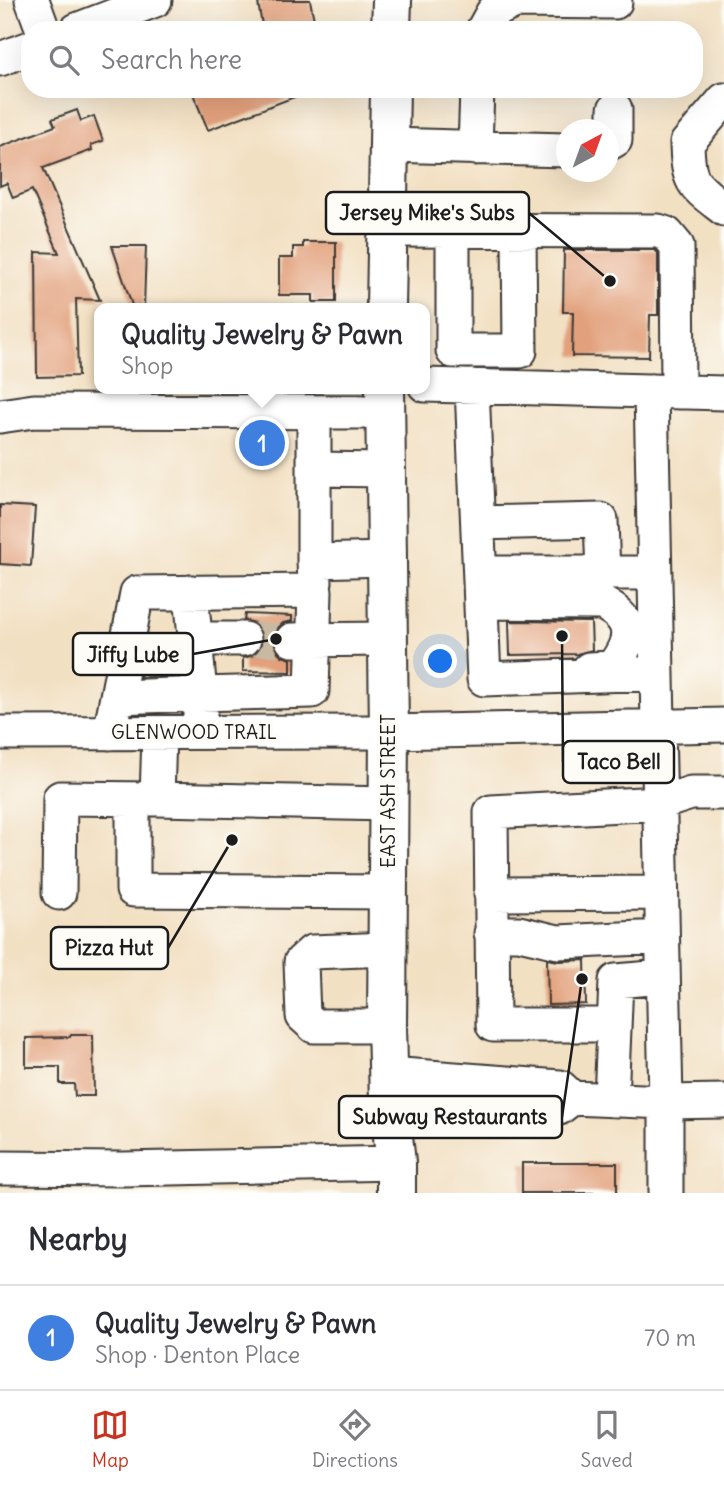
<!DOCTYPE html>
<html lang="en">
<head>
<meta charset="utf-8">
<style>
	:root { --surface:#fff; --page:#f7f7f7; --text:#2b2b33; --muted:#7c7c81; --line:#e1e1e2; --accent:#c8321e }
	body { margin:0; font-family:Delius,sans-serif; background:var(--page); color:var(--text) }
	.compass { position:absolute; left:556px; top:119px; width:63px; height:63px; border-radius:50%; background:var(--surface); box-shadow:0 7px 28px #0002; rotate:41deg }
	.you { position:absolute; left:441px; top:662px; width:24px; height:24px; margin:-18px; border:5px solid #fff; border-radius:50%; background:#1a73e8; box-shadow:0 0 0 10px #1a73e833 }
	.badge { display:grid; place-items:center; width:46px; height:46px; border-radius:50%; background:var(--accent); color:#fff; font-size:23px; font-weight:700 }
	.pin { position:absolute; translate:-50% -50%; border:4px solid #fff; box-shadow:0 2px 7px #0006 }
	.popup { position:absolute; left:94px; top:303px; width:336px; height:91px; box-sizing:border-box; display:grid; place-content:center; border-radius:14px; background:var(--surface); filter:drop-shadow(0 2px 5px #0005); font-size:23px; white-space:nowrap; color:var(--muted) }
	.popup b { font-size:26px; color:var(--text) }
	.popup::after { content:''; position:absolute; left:50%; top:100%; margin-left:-14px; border:14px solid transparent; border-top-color:var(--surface) }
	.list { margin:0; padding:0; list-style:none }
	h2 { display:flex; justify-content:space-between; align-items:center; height:91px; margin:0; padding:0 28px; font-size:30px }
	h2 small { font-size:23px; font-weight:400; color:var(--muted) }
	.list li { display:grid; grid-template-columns:46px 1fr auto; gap:21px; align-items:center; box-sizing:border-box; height:105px; padding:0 28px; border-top:2px solid var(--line) }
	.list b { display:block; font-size:26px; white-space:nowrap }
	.list p { margin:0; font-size:23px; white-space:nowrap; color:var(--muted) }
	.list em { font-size:23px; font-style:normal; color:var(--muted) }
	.icon { flex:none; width:38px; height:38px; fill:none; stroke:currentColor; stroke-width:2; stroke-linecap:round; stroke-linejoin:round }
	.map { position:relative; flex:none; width:724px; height:1193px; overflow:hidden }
	.search { position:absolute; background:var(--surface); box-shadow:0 7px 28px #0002; left:21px; right:21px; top:21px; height:77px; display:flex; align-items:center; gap:18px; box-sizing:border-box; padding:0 24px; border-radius:28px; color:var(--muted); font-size:26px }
	.sheet { height:196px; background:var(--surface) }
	nav { display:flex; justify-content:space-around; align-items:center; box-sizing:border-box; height:98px; border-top:2px solid var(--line); background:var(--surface); font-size:19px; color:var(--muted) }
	nav a { display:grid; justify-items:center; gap:4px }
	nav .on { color:var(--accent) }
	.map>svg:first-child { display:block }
	.building { fill:#e2a07b }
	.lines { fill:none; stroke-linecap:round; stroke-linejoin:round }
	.minor-tunnel { stroke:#c7b9a2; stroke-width:33; stroke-dasharray:33 17; stroke-linecap:butt }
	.minor-casing { stroke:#3c3935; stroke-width:37 }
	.major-casing { stroke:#3c3935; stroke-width:42 }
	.minor { stroke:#fff; stroke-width:33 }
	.major { stroke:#fff; stroke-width:38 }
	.labels { text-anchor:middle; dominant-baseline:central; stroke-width:7; stroke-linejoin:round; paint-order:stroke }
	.street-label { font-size:19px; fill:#1c1c1c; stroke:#fdfcf7 }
	.leader { fill:none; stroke:#1c1c1c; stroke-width:2.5 }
	.callout-dot { fill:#1c1c1c; stroke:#fdfcf7; stroke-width:2.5 }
	.callout { fill:#fdfcf7; stroke:#1c1c1c; stroke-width:2.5 }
	.callout-label { font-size:21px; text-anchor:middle; font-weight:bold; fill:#1c1c1c }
</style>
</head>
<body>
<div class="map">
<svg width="724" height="1193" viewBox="0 0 724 1193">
	<rect width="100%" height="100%" fill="#fdfcf7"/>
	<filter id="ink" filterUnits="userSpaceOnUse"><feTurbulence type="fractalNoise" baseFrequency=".0143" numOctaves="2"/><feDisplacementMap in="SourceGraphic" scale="14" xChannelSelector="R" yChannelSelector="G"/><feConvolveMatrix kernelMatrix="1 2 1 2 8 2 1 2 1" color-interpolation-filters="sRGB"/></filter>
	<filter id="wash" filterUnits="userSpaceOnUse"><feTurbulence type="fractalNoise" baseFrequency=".00686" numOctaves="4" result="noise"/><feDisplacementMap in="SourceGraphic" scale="28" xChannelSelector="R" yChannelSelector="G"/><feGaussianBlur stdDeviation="1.57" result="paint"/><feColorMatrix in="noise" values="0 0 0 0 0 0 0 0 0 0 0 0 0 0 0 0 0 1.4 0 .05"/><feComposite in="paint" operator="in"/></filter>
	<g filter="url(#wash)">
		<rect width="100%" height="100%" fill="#f2e0c3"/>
		<g id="blocks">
			<path class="building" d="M 274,0 L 310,0 L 316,30 L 263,30 L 258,3 Z
				M 191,89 L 310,89 L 310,91 L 208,130 Z
				M 77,110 L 81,121 L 94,116 L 103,141 L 91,145 L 92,150 L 43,168 L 100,300 L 76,299 L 78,376 L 37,377 L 36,252 L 59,253 L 32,190 L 13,198 L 7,183 L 0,186 L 0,147 L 55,126 L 52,119 Z
				M 303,242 L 336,242 L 336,302 L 313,302 L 313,295 L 279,295 L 279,258 L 293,258 L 293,247 L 303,247 Z
				M 112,246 L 146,246 L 144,308 L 133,308 Z
				M 564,250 L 655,250 L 658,253 L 658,315 L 650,315 L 649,357 L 572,356 L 573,312 L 563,312 Z
				M 0,505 L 35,507 L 31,566 L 0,564 Z
				M 245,614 L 292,616 L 292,621 L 283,623 L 276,630 L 273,640 L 276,650 L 282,656 L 291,659 L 291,672 L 243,671 L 243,658 L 254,655 L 260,649 L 263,640 L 260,629 L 254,623 L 244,620 Z
				M 509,621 L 591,622 L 592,650 L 577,654 L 510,655 Z
				M 146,650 L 167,651 L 166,676 L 140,677 Z
				M 547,959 L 559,961 L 585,960 L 586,1004 L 548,1005 Z
				M 71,1035 L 93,1035 L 94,1096 L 75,1096 L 74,1084 L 60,1084 L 60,1067 L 26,1067 L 26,1038 L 70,1037 Z
				M 522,1163 L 617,1163 L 617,1193 L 522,1193 Z"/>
		</g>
	</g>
	<g filter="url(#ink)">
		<use href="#blocks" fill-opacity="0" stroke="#3c3935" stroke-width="2"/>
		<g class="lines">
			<path class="minor-tunnel" d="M 244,639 L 292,640"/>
			<g class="minor-casing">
				<path id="minor" d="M 32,0 L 43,30
					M 77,30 L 155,0
					M 483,30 L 493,12 L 515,1 L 615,2
					M 0,59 L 30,48
					M 724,100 L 687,143 C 688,184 693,185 724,209
					M 608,144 L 615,140 L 615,109
					M 389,145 L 566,150
					M 475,148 L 477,89
					M 388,230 L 658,231 L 667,234 L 677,246 L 678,392
					M 453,230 L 453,351 L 520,351 L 519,230
					M 425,385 L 724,393
					M 472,386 L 484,679 L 657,673
					M 651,391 L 666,1102 L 724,1101
					M 0,416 L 34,411 L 384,412
					M 315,469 L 385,470
					M 478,523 L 601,520 L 603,573
					M 314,561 L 314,412
					M 480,573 L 655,573
					M 315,582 L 314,561 L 386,559
					M 481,602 L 602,603 C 636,621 633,640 612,668 L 589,669
					M 195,639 L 244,639
					M 292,640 L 387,639
					M 117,697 L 200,694 L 191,592
					M 0,733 L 389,732 L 724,725
					M 110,733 L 137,593 L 315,591 L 312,691 L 200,694 L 200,732
					M 159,733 L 157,799 L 389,804
					M 133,799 L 133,890 L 389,892
					M 59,893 L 60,798 L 155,799
					M 491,894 L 661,893
					M 491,933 L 519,933 L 558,942 L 662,937
					M 614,1025 L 493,1025 L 491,812 L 660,803 L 691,793 L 724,793
					M 387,1026 L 314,1026 L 303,1016 L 301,962 L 312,952 L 389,949
					M 572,1098 L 666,1102 L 666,1193
					M 611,1100 L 616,981 L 663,977
					M 389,1102 L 559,1108 L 572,1098 L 560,1087 L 389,1074
					M 0,1168 L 123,1169 L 396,1163"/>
			</g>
			<g class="major-casing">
				<path id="major" d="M 391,30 L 392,0
					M 386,308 L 390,89
					M 385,389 L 389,732 L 387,1026 L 389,1102 L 396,1163 L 396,1193"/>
			</g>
			<use href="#minor" class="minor"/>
			<use href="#major" class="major"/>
		</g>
	</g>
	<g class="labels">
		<g class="street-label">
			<text x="194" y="732">GLENWOOD TRAIL</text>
			<text transform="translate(388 791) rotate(-90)">EAST ASH STREET</text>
		</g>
	</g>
	<path class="leader" d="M610 281L529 213M276 639L193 654M562 636L563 762M232 840L168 948M582 979L562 1117"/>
	<g class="callout-dot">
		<circle cx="610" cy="281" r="7"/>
		<circle cx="276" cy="639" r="7"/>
		<circle cx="562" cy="636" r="7"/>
		<circle cx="232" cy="840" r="7"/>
		<circle cx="582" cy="979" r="7"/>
	</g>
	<g class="callout">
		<rect x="326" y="192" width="203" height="42" rx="7"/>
		<rect x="73" y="633" width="120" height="42" rx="7"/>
		<rect x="563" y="741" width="111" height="42" rx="7"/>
		<rect x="51" y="927" width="117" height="42" rx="7"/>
		<rect x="339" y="1096" width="223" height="42" rx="7"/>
	</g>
	<g class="callout-label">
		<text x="427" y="220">Jersey Mike's Subs</text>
		<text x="133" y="662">Jiffy Lube</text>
		<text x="619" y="769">Taco Bell</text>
		<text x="109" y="955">Pizza Hut</text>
		<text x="450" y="1124">Subway Restaurants</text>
	</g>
</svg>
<svg class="compass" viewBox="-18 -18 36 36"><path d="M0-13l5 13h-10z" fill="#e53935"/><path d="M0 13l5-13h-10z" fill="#7c7c81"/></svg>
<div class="you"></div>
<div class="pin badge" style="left:262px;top:443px;background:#3f7fe0">1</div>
<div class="popup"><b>Quality Jewelry &amp; Pawn</b>Shop</div>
<div class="search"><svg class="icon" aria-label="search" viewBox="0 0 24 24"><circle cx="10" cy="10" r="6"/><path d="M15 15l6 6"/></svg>Search here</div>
</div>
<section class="sheet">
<h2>Nearby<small></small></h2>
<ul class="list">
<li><span class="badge" style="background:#3f7fe0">1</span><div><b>Quality Jewelry &amp; Pawn</b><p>Shop · Denton Place</p></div><em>70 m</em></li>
</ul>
</section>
<nav>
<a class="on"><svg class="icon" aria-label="map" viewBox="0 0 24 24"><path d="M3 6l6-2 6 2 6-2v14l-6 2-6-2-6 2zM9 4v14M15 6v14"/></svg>Map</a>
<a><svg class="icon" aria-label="directions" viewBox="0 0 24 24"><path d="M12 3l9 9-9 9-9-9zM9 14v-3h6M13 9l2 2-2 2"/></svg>Directions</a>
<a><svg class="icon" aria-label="saved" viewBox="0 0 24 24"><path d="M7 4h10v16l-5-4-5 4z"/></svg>Saved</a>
</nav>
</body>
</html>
